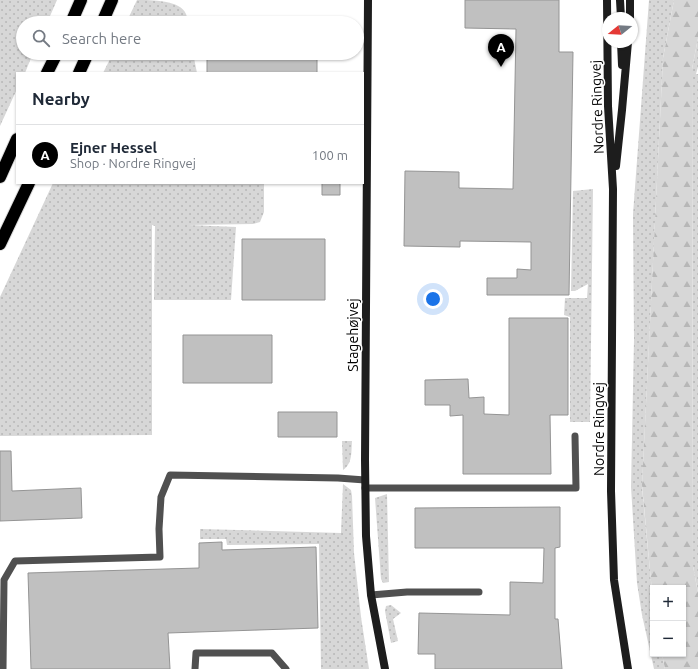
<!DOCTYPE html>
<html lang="en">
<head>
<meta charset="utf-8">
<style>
	:root { --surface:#fff; --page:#f2f2f3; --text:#1f2937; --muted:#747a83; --line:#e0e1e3; --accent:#000 }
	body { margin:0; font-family:Ubuntu,sans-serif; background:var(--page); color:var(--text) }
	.controls { position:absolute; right:12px; bottom:12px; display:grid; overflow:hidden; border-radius:0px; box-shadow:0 1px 3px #0004 }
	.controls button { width:36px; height:36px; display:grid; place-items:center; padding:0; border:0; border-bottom:1px solid var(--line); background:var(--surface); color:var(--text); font:20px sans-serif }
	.compass { position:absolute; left:602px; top:12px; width:36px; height:36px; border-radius:50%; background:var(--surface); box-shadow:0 1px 3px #0004; rotate:252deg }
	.you { position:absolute; left:433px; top:299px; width:14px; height:14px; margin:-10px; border:3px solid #fff; border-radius:50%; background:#1a73e8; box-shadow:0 0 0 6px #1a73e833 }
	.badge { display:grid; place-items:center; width:26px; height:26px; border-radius:50%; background:var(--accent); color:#fff; font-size:13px; font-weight:700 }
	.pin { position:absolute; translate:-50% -33px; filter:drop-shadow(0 1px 2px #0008) }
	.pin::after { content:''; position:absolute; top:21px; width:14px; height:12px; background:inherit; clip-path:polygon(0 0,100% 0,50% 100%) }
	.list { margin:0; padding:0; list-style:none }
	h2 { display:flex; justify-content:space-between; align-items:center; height:52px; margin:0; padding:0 16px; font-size:17px }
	h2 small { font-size:13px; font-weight:400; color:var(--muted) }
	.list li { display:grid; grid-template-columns:26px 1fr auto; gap:12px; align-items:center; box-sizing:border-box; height:60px; padding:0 16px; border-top:1px solid var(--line) }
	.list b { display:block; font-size:15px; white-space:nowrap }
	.list p { margin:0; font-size:13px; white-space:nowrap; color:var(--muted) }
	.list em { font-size:13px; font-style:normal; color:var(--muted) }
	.icon { flex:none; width:22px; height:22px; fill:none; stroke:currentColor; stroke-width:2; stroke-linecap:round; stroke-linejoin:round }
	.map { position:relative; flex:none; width:698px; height:669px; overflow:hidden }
	.search { position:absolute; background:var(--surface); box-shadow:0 1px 3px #0004; left:16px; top:16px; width:348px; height:44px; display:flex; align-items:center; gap:10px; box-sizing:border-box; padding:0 14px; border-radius:22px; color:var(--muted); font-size:15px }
	.panel { position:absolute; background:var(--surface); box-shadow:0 1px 3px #0004; left:16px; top:72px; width:348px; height:112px; border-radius:0px }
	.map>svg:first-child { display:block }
	.grass { fill:url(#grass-dots) }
	.forest { fill:url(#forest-firs) }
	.building { fill:#c0c0c0; stroke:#949494 }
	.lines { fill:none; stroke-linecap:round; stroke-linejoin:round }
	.highway-casing { stroke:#dbdbdb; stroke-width:14 }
	.lane { stroke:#505050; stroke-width:7 }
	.secondary { stroke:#1d1d1d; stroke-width:8 }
	.highway { stroke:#000; stroke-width:12 }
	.labels { text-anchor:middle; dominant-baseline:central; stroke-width:3; stroke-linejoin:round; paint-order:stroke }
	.street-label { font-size:14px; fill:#000; stroke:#fff }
</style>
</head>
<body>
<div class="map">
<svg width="698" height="669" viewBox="0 0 698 669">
	<defs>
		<pattern id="grass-dots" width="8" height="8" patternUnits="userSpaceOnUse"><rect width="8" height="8" fill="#d7d7d7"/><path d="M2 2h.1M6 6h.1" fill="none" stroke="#b7b7b7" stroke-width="1.8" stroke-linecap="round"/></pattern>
		<pattern id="forest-firs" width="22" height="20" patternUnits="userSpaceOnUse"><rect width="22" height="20" fill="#d7d7d7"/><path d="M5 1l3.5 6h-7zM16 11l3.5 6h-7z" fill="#b7b7b7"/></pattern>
	</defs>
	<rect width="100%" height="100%" fill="#fff"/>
	<path class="grass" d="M 0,0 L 57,0 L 47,23 L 23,23 L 23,53 L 33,53 L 25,73 L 17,73 L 17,89 L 0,126 Z
		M 137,0 C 151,0 181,0 186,14 C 187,16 187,20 188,23 L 126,23 Z
		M 649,0 L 674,0 L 663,58 L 642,487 L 653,602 L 653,654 L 662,654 L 665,669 L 654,669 L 642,615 L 637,583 L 631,487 L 634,339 L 633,214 Z
		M 698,38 L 698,67 L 696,74 L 698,74 L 698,593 L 693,566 L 692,69 Z
		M 113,53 L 193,53 L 197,73 L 103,73 Z
		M 53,183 L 264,183 L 264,212 L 260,222 L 253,224 L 189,225 L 236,227 L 231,300 L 154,300 L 155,226 L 152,225 L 152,435 L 0,436 L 0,297 Z
		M 593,189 L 590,422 L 570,422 L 570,317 L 564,315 L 565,298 L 587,298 L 588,284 L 575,291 L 571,291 L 573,191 Z
		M 342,441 L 352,441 C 351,452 353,463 343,470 Z
		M 343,484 L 351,490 L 352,496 L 354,553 L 361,617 L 369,669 L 321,669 L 319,544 L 227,545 L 226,539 L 200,539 L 200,529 L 341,533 Z
		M 387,494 L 389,582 L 383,583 L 381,579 L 375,498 Z
		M 391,605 L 401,613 L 393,619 L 398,641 L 391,643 L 385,611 L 386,606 Z"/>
	<path class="forest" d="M 674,0 L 698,0 L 698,38 L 692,69 L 693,566 L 698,593 L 698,669 L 665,669 L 662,654 L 683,654 L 683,588 L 653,588 L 653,602 L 642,485 L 663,58 Z"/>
	<path class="building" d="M 465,0 L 559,0 L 559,52 L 573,52 L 569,295 L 487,295 L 487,278 L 517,278 L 517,269 L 531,270 L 531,242 L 460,241 L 460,247 L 404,246 L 405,171 L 459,172 L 459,188 L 513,189 L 516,29 L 465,28 Z
		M 207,53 L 317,53 L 317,73 L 207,73 Z
		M 322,183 L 340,183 L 340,195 L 322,195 Z
		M 242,239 L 325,239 L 325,300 L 242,300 Z
		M 509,318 L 568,318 L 568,415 L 550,415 L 551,474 L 463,474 L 463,415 L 450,416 L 450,405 L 425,405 L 425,380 L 468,379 L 469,398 L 484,397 L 484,414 L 509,415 Z
		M 183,335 L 272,335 L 272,383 L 183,383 Z
		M 278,412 L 337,412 L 337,437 L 278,437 Z
		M 0,451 L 11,451 L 12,491 L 81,488 L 82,518 L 0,521 Z
		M 560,507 L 560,547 L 555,548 L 555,619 L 558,619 L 562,669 L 435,669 L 435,654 L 418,654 L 419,613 L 510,615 L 510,582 L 543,583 L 544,548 L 415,548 L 415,508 Z
		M 222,542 L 222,550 L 316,547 L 318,628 L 168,633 L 170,669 L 31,669 L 28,573 L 199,568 L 199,543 Z"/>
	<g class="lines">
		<g class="highway-casing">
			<path id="highway" d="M 71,23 L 81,0
				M 102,23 L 112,0
				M 47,73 L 57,53
				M 79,73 L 88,53
				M 0,177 L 17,139
				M 0,244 L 29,183"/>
		</g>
		<path class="lane" d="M 365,488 L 576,488 L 575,436
			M 371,595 L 407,592 L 479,592
			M 3,669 L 4,580 L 15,561 L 160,557 L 159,529 L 161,497 L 170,475 L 338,478 L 365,480
			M 195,669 L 196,653 L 272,653 L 286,669"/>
		<path class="secondary" d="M 368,0 L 365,460 L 366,536 L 371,595 L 385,669
			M 607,0 L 608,106 L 613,189 L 611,491 L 614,580 L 628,669
			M 620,0 L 621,18
			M 630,18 L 630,0
			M 621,42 L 622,65
			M 616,166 L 622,110 L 628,42"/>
		<use href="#highway" class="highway"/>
	</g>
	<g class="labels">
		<g class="street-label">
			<text transform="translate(597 107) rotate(-92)">Nordre Ringvej</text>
			<text transform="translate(353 335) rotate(-90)">Stagehøjvej</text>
			<text transform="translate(599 429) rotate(-90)">Nordre Ringvej</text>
		</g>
	</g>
</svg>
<div class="controls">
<button>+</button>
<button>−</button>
</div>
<svg class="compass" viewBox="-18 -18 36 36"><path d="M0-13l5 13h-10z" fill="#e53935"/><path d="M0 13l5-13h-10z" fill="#747a83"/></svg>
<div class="you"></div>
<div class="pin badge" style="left:501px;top:67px">A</div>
<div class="search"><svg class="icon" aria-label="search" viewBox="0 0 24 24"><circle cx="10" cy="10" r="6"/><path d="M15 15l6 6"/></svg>Search here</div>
<section class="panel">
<h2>Nearby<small></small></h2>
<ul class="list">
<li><span class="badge">A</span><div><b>Ejner Hessel</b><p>Shop · Nordre Ringvej</p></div><em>100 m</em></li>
</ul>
</section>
</div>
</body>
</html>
